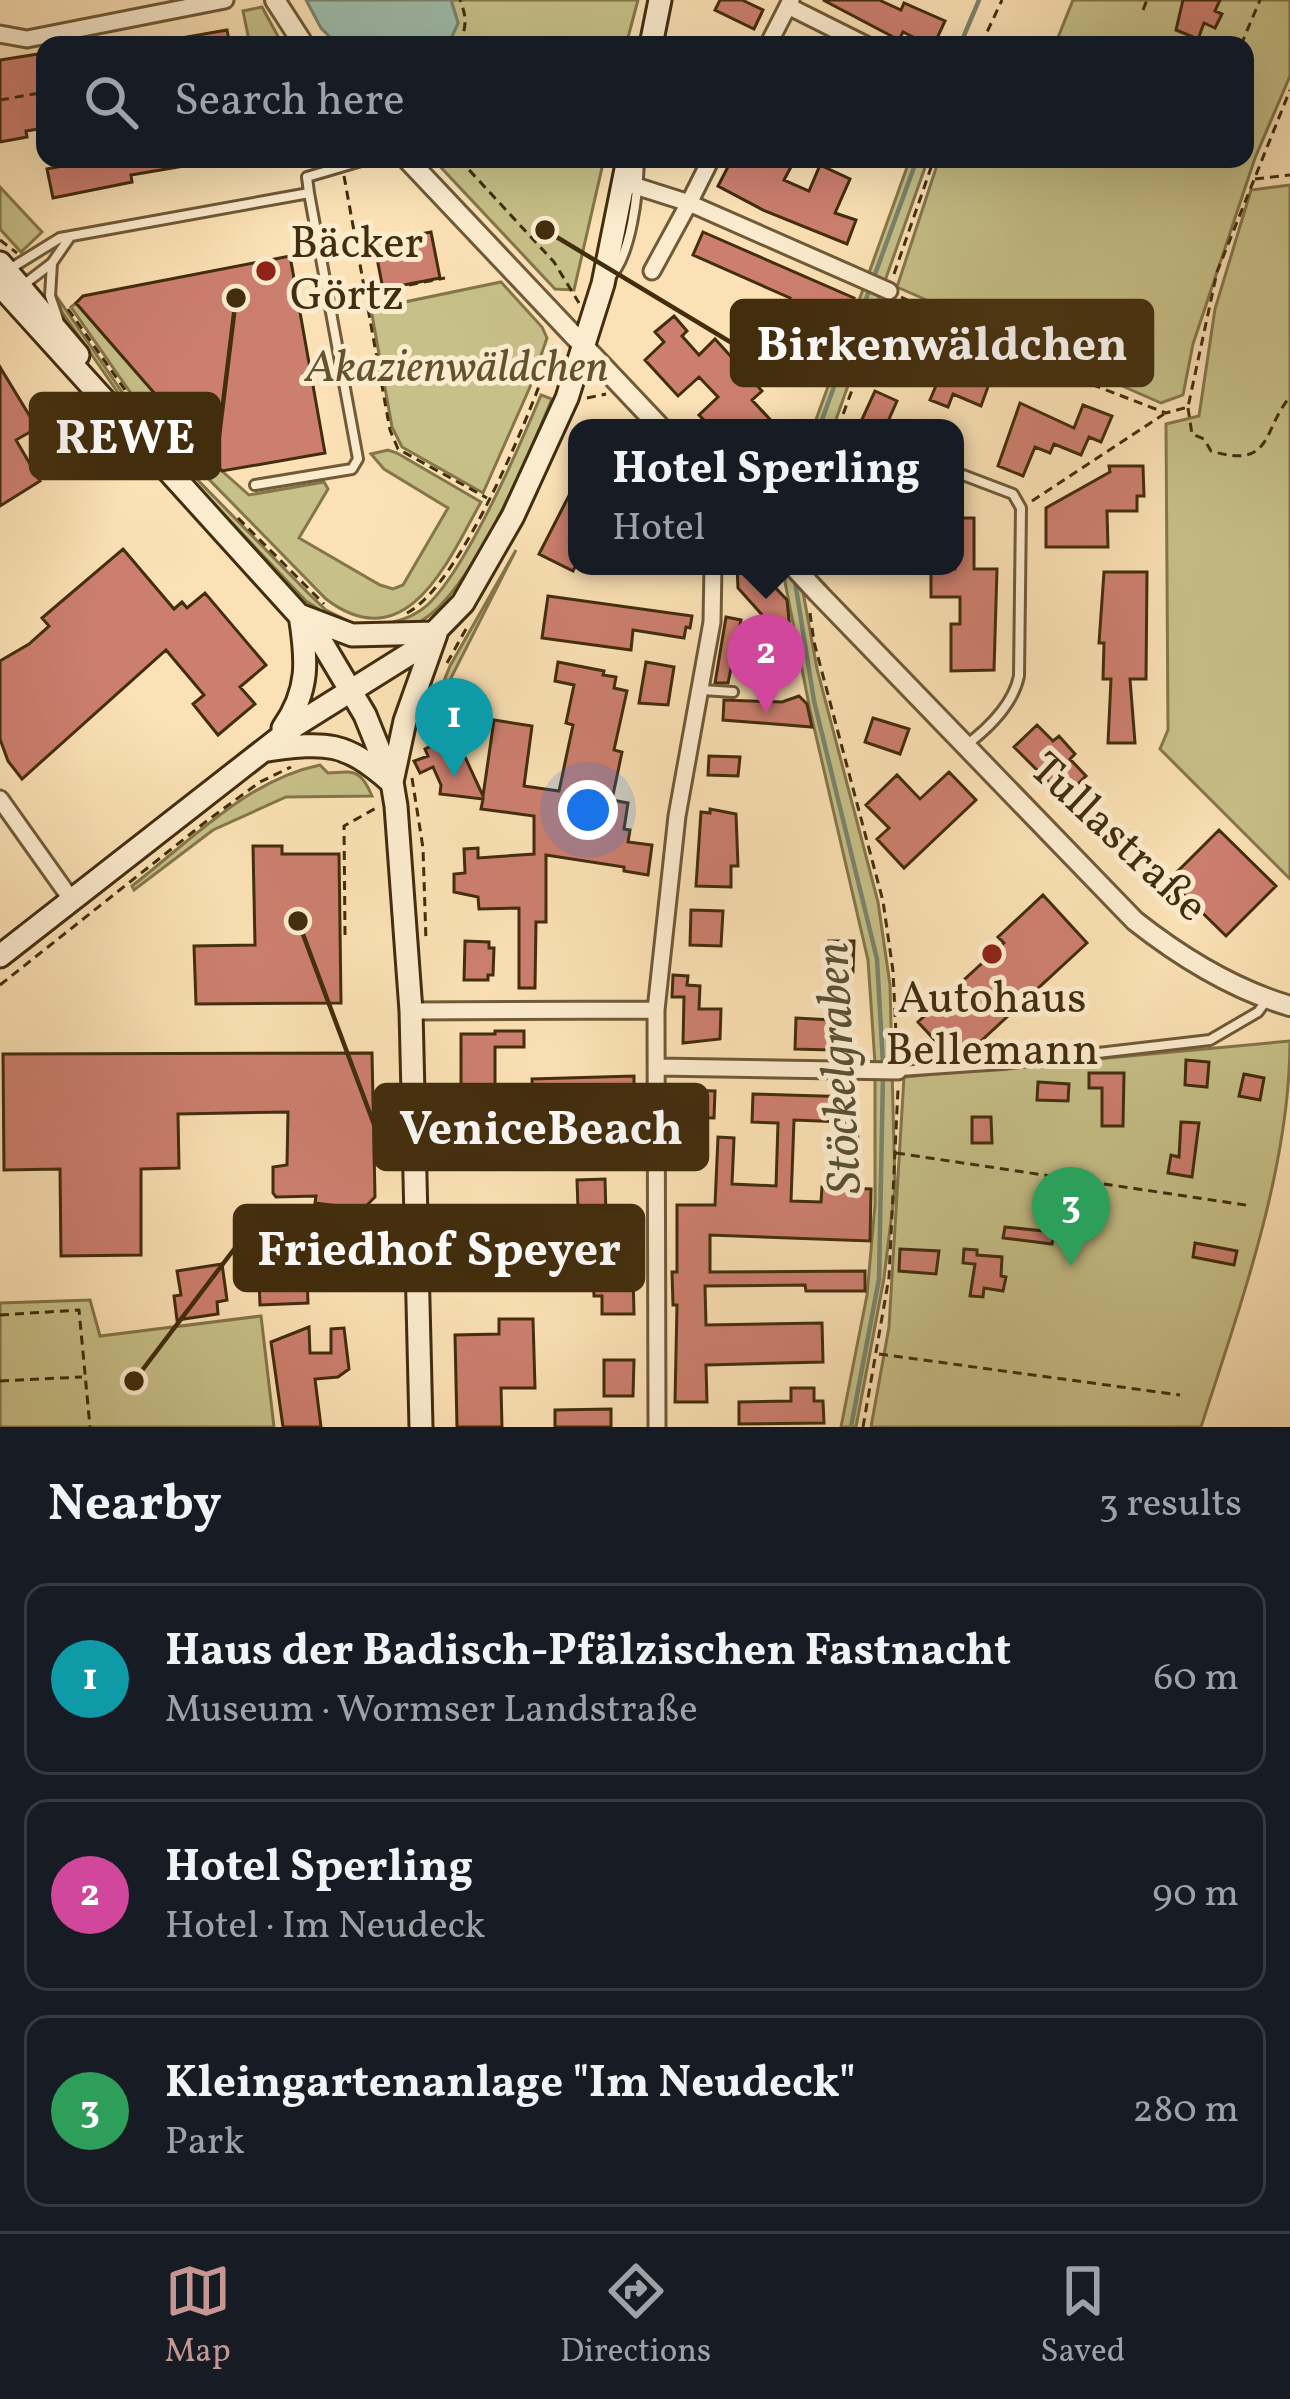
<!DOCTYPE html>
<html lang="en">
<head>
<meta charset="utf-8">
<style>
	:root { --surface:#171b24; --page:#20242c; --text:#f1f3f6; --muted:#9ea1a6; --line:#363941; --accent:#c59692 }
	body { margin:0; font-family:Vollkorn,serif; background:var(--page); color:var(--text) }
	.you { position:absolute; left:588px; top:810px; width:42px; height:42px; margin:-30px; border:9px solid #fff; border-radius:50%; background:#1a73e8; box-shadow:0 0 0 18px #1a73e833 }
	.badge { display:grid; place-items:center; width:78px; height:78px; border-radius:50%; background:var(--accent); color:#fff; font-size:39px; font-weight:700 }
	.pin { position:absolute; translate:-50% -99px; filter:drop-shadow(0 3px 6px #0008) }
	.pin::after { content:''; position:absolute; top:63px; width:42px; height:36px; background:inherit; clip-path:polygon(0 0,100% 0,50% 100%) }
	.popup { position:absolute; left:568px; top:419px; width:396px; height:156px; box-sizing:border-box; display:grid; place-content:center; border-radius:24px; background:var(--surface); filter:drop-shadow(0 3px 9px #0005); font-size:39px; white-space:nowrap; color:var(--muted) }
	.popup b { font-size:45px; color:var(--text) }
	.popup::after { content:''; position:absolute; left:50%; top:100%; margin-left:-24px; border:24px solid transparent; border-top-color:var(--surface) }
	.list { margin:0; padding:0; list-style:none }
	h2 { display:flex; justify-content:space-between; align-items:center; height:156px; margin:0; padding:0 48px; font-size:51px }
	h2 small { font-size:39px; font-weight:400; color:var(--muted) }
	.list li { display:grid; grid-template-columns:78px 1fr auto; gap:36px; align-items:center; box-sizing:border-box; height:192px; margin:0 24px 24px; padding:0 24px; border:3px solid var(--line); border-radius:24px }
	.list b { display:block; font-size:45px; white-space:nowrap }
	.list p { margin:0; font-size:39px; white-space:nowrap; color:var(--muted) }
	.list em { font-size:39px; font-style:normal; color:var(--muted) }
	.icon { flex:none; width:66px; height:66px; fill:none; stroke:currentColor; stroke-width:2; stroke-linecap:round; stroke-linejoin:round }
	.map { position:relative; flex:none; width:1290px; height:1427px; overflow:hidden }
	.search { position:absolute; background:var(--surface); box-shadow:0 12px 48px #0002; left:36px; right:36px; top:36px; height:132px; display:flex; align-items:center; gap:30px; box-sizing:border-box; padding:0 42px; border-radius:24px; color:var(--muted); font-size:45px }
	.sheet { height:804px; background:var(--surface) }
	nav { display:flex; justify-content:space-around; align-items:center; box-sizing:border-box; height:168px; border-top:3px solid var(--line); background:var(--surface); font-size:33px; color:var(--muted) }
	nav a { display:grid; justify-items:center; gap:6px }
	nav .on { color:var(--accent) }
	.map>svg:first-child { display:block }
	.green { fill:#c7c088; stroke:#84764a; stroke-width:3 }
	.water { fill:#9fbead; stroke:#7a846d; stroke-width:3 }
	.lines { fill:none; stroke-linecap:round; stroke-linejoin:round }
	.stream { stroke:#7a846d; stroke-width:4.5 }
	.building { fill:#cd7f6f; stroke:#422d0d; stroke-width:3 }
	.service-casing { stroke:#705a37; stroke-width:14 }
	.minor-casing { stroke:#705a37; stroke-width:21 }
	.tertiary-casing { stroke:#705a37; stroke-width:24 }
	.secondary-casing { stroke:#422d0d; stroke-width:27 }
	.path { stroke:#422d0d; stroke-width:3; stroke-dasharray:9 6; stroke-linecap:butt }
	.service { stroke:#fceccf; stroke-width:8 }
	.minor { stroke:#fceccf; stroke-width:15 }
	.tertiary { stroke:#fceccf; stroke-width:18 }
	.secondary { stroke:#fceccf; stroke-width:21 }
	.tertiary-bridge-casing { stroke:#705a37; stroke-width:24; stroke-linecap:butt }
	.tertiary-bridge { stroke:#fceccf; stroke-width:18 }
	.poi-dot { fill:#8f2418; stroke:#fceccf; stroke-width:4.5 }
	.labels { text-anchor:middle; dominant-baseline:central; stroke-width:10; stroke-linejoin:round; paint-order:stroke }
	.poi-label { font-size:45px; fill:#422d0d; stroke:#fceccf; text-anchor:start }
	.park-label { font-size:45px; font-style:italic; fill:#63522c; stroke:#fceccf }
	.street-label { font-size:45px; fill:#422d0d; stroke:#fceccf }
	.water-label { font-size:48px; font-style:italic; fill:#595135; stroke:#fceccf }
	.leader { fill:none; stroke:#422d0d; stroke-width:4.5 }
	.callout-dot { fill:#422d0d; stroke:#fceccf; stroke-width:4.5 }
	.callout { fill:#422d0d; stroke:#422d0d; stroke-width:4.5 }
	.callout-label { font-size:48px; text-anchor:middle; font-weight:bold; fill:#fff }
</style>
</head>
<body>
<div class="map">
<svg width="1290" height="1427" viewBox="0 0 1290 1427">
	<rect width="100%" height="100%" fill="#fbe1b5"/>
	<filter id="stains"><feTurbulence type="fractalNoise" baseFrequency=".00167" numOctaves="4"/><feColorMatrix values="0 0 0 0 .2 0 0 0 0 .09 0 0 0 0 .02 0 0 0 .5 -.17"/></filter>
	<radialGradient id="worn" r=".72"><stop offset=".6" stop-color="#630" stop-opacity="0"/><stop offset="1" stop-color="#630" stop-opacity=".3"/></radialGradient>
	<path class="green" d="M 451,0 L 638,0 L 626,45 L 448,45 L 458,23 Z
		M 1073,0 L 1290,0 L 1290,76 L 1255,158 L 1193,344 L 1183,395 L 1161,403 L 897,287 L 939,159 L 1245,159 L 1245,45 L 1055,45 Z
		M 262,7 L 280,40 L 281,45 L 250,45 L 243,11 Z
		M 433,159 L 604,159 L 574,290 L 555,289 Z
		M 910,159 L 928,159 L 833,428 L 813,428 Z
		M 1290,185 L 1290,879 L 1160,749 L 1168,730 L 1166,424 L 1199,416 L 1215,309 L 1251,190 Z
		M 0,187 L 42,232 L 21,252 L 0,229 Z
		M 501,282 L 542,327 L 547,338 L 530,387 L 483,493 L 402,447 L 392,427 L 371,309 Z
		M 55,294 L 146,427 L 310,595 L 326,610 L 348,621 L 348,628 L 306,601 L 144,430 L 62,312 Z
		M 76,303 L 222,471 L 249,495 L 324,482 L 328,489 L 299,538 L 380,585 L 393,589 L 403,585 L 448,508 L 384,469 L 371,454 L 388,450 L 397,453 L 481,502 C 449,559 407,661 326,599 L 146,415 L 71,307 Z
		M 541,395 L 552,399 C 529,454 472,592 421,621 C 402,631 378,629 357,630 L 358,624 C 381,626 402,623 421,610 C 461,583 521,443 541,395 Z
		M 516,550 L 422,735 L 450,666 Z
		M 787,566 L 802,586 L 817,669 L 878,902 L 890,985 L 895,1188 L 884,1278 L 856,1427 L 841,1427 L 867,1295 L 875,1205 L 875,1063 L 868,960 L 810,710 L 785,582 Z
		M 320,765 L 328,773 C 352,772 360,767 372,796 L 286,797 L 213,830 L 134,890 L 132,886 C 189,842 247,780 320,765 Z
		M 1290,1041 C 1290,1168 1240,1306 1201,1427 L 871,1427 L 889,1327 L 904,1077 Z
		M 90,1300 L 100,1336 L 261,1316 L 274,1427 L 0,1427 L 0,1303 Z"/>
	<path class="water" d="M 306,0 L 451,0 L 458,23 L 448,45 L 338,45 L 321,28 Z"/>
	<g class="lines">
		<path class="stream" d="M 960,45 L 979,0
			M 819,428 L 917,159
			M 794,575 L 814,701 L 877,959 L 883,1064
			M 851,1427 L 879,1279 L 883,1075"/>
	</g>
	<path class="building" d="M 720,0 L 742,0 L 763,10 L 754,29 L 715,10 Z
		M 823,0 L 879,0 L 901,10 L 904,3 L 945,21 L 938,36 L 955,45 L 929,45 L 903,32 L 899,40 Z
		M 1183,0 L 1220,0 L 1215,11 L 1222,14 L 1215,28 L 1204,23 L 1198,39 L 1176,30 Z
		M 227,30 L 230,45 L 181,45 L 181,38 Z
		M 38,54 L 45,96 L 45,128 L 26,131 L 27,137 L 0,142 L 0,60 Z
		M 66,159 L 183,159 L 184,166 L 131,175 L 132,182 L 53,198 L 47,169 L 67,165 Z
		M 732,159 L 786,159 L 793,163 L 784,180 L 809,191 L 820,165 L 850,179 L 835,213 L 856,220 L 847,244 L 765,211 L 718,186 Z
		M 431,232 L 440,278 L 383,289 L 374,243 Z
		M 703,232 L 854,298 L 843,324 L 820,314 L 817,321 L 786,307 L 790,298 L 693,255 Z
		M 290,256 L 325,453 L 222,471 L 76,303 L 83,296 Z
		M 674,316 L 687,331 L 682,336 L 699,355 L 715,339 L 745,372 L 762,391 L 752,400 L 778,428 L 712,428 L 699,415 L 718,397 L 699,377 L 678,396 L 645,360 L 664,342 L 655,332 Z
		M 915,331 L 938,341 L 936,346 L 988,367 L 983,381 L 989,384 L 981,406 L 953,394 L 948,407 L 930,400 L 943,369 L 905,353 Z
		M 0,367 L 37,428 L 16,440 L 40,481 L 0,506 Z
		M 875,391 L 897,401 L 885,428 L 858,428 Z
		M 1020,403 L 1074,428 L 1083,405 L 1112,416 L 1101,442 L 1089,437 L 1081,455 L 1054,444 L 1050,453 L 1035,447 L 1023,476 L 998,466 Z
		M 1109,466 L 1143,466 L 1144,496 L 1137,496 L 1137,511 L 1107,511 L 1108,547 L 1046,547 L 1046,508 L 1110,472 Z
		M 577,480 L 577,563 L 573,571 L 539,554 Z
		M 955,518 L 974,518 L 974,569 L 997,569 L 994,670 L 951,671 L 951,624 L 960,624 L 960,597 L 931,597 L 931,569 L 955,569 Z
		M 123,549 L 174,609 L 182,602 L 187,608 L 205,593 L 266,665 L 240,687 L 255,704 L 218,735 L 193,704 L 204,695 L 166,650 L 22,779 L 8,761 L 0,739 L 0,661 L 29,644 L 49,626 L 42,618 Z
		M 737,566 L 747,572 L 755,566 L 787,600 L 790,630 L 773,627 L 738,588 Z
		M 1104,572 L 1147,572 L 1146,679 L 1130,679 L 1135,743 L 1108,743 L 1111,679 L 1103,679 L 1104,643 L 1099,643 Z
		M 548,596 L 692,616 L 690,628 L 686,627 L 684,638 L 633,630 L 631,650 L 542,638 Z
		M 726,617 L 741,620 L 728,683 L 715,683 Z
		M 558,662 L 604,671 L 603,675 L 616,677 L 614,688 L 627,691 L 614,750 L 622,752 L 612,800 L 628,803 L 624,829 L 630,830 L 628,842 L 652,845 L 648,875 L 624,871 L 624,867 L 546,855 L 546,922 L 536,922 L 535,988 L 519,988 L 519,908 L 479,909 L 478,897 L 454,892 L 454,874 L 465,873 L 464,849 L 478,848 L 478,858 L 534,854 L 534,816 L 481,809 L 483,799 L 440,794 L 441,785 L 433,767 L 420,773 L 414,761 L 428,756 L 425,749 L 435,744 L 431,737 L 453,731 L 483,796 L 494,720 L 532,726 L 524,786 L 559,791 L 573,725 L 566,723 L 574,685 L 555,681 Z
		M 646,662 L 674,667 L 668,705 L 639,703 Z
		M 799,696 L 807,704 L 812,727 L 723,720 L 724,700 L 782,702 Z
		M 873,718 L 909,729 L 900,754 L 865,742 Z
		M 1037,725 L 1053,741 L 1059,736 L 1075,754 L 1070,759 L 1086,776 L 1064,797 L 1014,747 Z
		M 709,756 L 740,757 L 738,776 L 708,775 Z
		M 949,772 L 976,800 L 904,868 L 877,839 L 889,828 L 866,805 L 897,775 L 920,799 Z
		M 710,809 L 736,814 L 738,866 L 731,866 L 731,887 L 696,886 L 701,812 L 710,813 Z
		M 1219,830 L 1276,886 L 1226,936 L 1169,880 Z
		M 253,846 L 282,846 L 282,854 L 339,854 L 341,1003 L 196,1004 L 194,946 L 255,945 Z
		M 1043,895 L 1087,943 L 968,1053 L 954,1038 L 943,1049 L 918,1022 L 1004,943 L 998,937 Z
		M 691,910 L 723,911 L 721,946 L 690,945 Z
		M 465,941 L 489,942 L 489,948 L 494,948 L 493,975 L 488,975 L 488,980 L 464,980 Z
		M 829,941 L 854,941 L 853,972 L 829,971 Z
		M 673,975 L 688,976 L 687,985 L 700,986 L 699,1009 L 721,1009 L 720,1039 L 683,1043 L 684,997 L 672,997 Z
		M 796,1018 L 831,1020 L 830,1050 L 795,1049 Z
		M 495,1031 L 524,1031 L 524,1047 L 495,1047 L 495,1103 L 530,1103 L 531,1130 L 461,1130 L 461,1034 L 495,1034 Z
		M 372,1053 L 375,1197 L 362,1210 L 354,1210 L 354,1225 L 338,1206 L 315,1203 L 316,1196 L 276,1197 L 273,1193 L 273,1167 L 287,1165 L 288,1112 L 178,1114 L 179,1168 L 141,1169 L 141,1255 L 61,1256 L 60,1169 L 4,1170 L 3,1054 Z
		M 1186,1060 L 1209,1062 L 1207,1087 L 1185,1085 Z
		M 1089,1073 L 1124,1073 L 1123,1126 L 1102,1126 L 1102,1088 L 1089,1088 Z
		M 1244,1074 L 1264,1078 L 1260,1100 L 1239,1096 Z
		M 634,1076 L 634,1145 L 600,1144 L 602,1100 L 533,1101 L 532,1079 Z
		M 1038,1082 L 1069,1084 L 1068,1101 L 1037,1100 Z
		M 681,1090 L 715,1091 L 714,1118 L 681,1117 Z
		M 753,1094 L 854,1097 L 858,1140 L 843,1140 L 844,1122 L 794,1120 L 791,1201 L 821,1202 L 822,1187 L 871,1189 L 870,1241 L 710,1235 L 710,1272 L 865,1271 L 865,1291 L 806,1291 L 805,1285 L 705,1286 L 706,1325 L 822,1323 L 823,1362 L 706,1365 L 707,1402 L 675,1402 L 677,1305 L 673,1305 L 672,1272 L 677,1272 L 677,1205 L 715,1205 L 718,1137 L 734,1138 L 732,1184 L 776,1186 L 778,1123 L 752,1122 Z
		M 972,1117 L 991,1117 L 992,1143 L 972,1143 Z
		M 1181,1122 L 1199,1123 L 1192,1177 L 1168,1173 L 1171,1155 L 1179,1157 Z
		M 605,1179 L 606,1215 L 632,1214 L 632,1239 L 606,1239 L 607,1273 L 633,1273 L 634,1314 L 602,1314 L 602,1296 L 594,1296 L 593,1267 L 580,1267 L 577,1180 Z
		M 485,1225 L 512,1225 L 513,1277 L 486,1278 L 486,1266 L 444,1265 L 444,1244 L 485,1245 Z
		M 1005,1227 L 1054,1232 L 1052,1244 L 1003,1238 Z
		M 329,1230 L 354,1230 L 355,1282 L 330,1283 Z
		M 1195,1243 L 1237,1251 L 1234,1265 L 1193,1257 Z
		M 900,1249 L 939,1251 L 936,1274 L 899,1271 Z
		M 964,1249 L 977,1250 L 977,1255 L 1002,1257 L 1001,1276 L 1006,1277 L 1003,1291 L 984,1288 L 983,1297 L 970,1296 L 975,1264 L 963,1263 Z
		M 222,1264 L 227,1300 L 217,1302 L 218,1314 L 177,1320 L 174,1296 L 181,1295 L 177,1271 Z
		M 307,1277 L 308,1303 L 260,1305 L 259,1279 Z
		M 499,1319 L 533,1319 L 535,1388 L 501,1388 L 502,1427 L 457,1427 L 455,1335 L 499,1334 Z
		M 309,1327 L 310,1353 L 331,1353 L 331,1329 L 344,1328 L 349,1369 L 338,1377 L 315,1379 L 321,1427 L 283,1427 L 271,1342 Z
		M 604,1360 L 634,1360 L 633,1396 L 604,1396 Z
		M 791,1388 L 814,1388 L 814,1401 L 823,1401 L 824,1423 L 739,1424 L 739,1402 L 791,1401 Z
		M 611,1409 L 611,1427 L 555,1427 L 555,1410 Z"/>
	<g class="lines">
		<g class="service-casing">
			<path id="service" d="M 52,263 L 50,296 L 58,319
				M 8,270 L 60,238 L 309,193 L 307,177 L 368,159
				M 608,279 C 632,258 638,190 639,159
				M 22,286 L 52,263 L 70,237
				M 955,472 L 1013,494 L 1021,508 L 1019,676 C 1013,705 989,728 965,746
				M 255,485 L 352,469 L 358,459 L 309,193
				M 702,690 L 733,692
				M 900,1071 L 1003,1064 L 1210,1040 L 1258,1012 L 1266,1001"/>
		</g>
		<g class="minor-casing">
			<path id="minor" d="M 788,6 L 866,45
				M 0,34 L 27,39 L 225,0
				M 768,45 L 791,0
				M 623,182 L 689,203 L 711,159
				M 652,271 L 689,203 L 889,291
				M 0,799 L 71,899
				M 411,1011 L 656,1010
				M 658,1067 L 898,1071
				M 657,1427 L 656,1010 L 677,816 L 712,622 L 713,566"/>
		</g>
		<g class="tertiary-casing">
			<path id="tertiary" d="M 275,0 L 304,45
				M 407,159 L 661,428
				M 818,593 L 1135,921 C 1182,958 1232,989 1290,1006"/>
		</g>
		<g class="secondary-casing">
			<path id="secondary" d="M 651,45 L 660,0
				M 0,263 L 78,355
				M 0,285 L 318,636 L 365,715 L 392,782 L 396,806 L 411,1011 L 421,1427
				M 302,616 L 352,635 L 435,633
				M 283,728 C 310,690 307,659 300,615
				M 267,750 C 327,742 344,741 391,782
				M 392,782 L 405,721 L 436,634
				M 0,956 L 296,725 L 419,648 L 463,603 L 513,516 L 567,398 L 603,284 L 628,159"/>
		</g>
		<path class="path" d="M 1143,10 L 1147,0
			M 458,45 C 467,29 467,17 460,0
			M 981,45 L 1002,0
			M 1241,45 L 1260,0
			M 0,100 L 45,92
			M 459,159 L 554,262 L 579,303
			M 344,176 L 390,430 L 398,449 L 487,498
			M 1255,179 L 1290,175
			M 0,240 L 17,253
			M 894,274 L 934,159
			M 409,285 L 445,278
			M 901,297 L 1075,378 L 1166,413 L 1188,407 L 1217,272 L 1290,90
			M 68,309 L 135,404
			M 587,398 L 606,394
			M 1188,408 L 1192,434 L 1204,439 L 1211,451 C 1274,470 1262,429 1290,397
			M 838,428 L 883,306
			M 1032,501 L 1164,414
			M 238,518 L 324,604
			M 407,613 C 463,583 535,404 555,341
			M 810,613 L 814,642 L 883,901 L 893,971 L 897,1055
			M 447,663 L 466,629
			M 412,778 L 423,848 L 426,941
			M 345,935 L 344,826 L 376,808
			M 0,985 L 208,820 L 260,782 L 291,767
			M 896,1153 L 1252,1206
			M 0,1315 L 79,1310 L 90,1427
			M 879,1354 L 1180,1395
			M 0,1381 L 82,1377
			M 863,1427 L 889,1277 L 898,1089"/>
		<use href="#service" class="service"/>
		<use href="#minor" class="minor"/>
		<use href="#tertiary" class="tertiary"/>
		<use href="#secondary" class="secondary"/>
		<g class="tertiary-bridge-casing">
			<path id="tertiary-bridge" d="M 793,566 L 818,593"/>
		</g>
		<use href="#tertiary-bridge" class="tertiary-bridge"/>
	</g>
	<g class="poi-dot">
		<circle cx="266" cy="271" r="12"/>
		<circle cx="992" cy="954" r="12"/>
	</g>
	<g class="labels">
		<g class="poi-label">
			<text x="290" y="245">Bäcker<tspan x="290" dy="52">Görtz</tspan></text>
			<text x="992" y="1000" text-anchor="middle">Autohaus<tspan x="992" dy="52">Bellemann</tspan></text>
		</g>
		<g class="park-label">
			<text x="457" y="369">Akazienwäldchen</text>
		</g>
		<g class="street-label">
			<text transform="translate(1117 839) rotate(43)">Tullastraße</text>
		</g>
		<g class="water-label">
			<text transform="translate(841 1068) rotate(-93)">Stöckelgraben</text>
		</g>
	</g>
	<path class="leader" d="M545 230L732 343M236 298L219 436M298 921L375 1127M134 1381L235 1248"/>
	<g class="callout-dot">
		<circle cx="545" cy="230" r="12"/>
		<circle cx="236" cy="298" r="12"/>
		<circle cx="298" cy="921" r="12"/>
		<circle cx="134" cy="1381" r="12"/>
	</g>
	<g class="callout">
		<rect x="732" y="301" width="420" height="84" rx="12"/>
		<rect x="31" y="394" width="188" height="84" rx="12"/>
		<rect x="375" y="1085" width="332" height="84" rx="12"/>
		<rect x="235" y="1206" width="408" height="84" rx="12"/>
	</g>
	<g class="callout-label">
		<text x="942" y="360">Birkenwäldchen</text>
		<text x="125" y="453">REWE</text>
		<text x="541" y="1144">VeniceBeach</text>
		<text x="439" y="1265">Friedhof Speyer</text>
	</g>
	<rect width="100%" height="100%" filter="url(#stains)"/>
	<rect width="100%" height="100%" fill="url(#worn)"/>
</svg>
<div class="you"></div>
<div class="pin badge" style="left:454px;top:777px;background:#0f9aa8">1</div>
<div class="pin badge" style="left:766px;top:713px;background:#d1479c">2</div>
<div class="popup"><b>Hotel Sperling</b>Hotel</div>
<div class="pin badge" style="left:1071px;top:1266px;background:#2e9e5b">3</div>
<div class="search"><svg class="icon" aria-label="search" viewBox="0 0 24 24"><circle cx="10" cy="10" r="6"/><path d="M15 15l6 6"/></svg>Search here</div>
</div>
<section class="sheet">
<h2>Nearby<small>3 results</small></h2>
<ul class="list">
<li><span class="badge" style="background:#0f9aa8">1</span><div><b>Haus der Badisch-Pfälzischen Fastnacht</b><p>Museum · Wormser Landstraße</p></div><em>60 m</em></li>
<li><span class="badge" style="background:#d1479c">2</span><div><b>Hotel Sperling</b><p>Hotel · Im Neudeck</p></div><em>90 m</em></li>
<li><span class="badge" style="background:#2e9e5b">3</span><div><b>Kleingartenanlage &quot;Im Neudeck&quot;</b><p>Park</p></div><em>280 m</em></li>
</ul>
</section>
<nav>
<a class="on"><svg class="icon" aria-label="map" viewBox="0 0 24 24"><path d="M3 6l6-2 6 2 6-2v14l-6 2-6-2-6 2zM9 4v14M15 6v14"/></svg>Map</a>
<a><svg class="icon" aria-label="directions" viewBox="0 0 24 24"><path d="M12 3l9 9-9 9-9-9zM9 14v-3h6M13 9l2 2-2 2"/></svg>Directions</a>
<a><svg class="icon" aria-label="saved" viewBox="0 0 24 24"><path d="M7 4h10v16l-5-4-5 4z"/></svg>Saved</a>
</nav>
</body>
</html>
